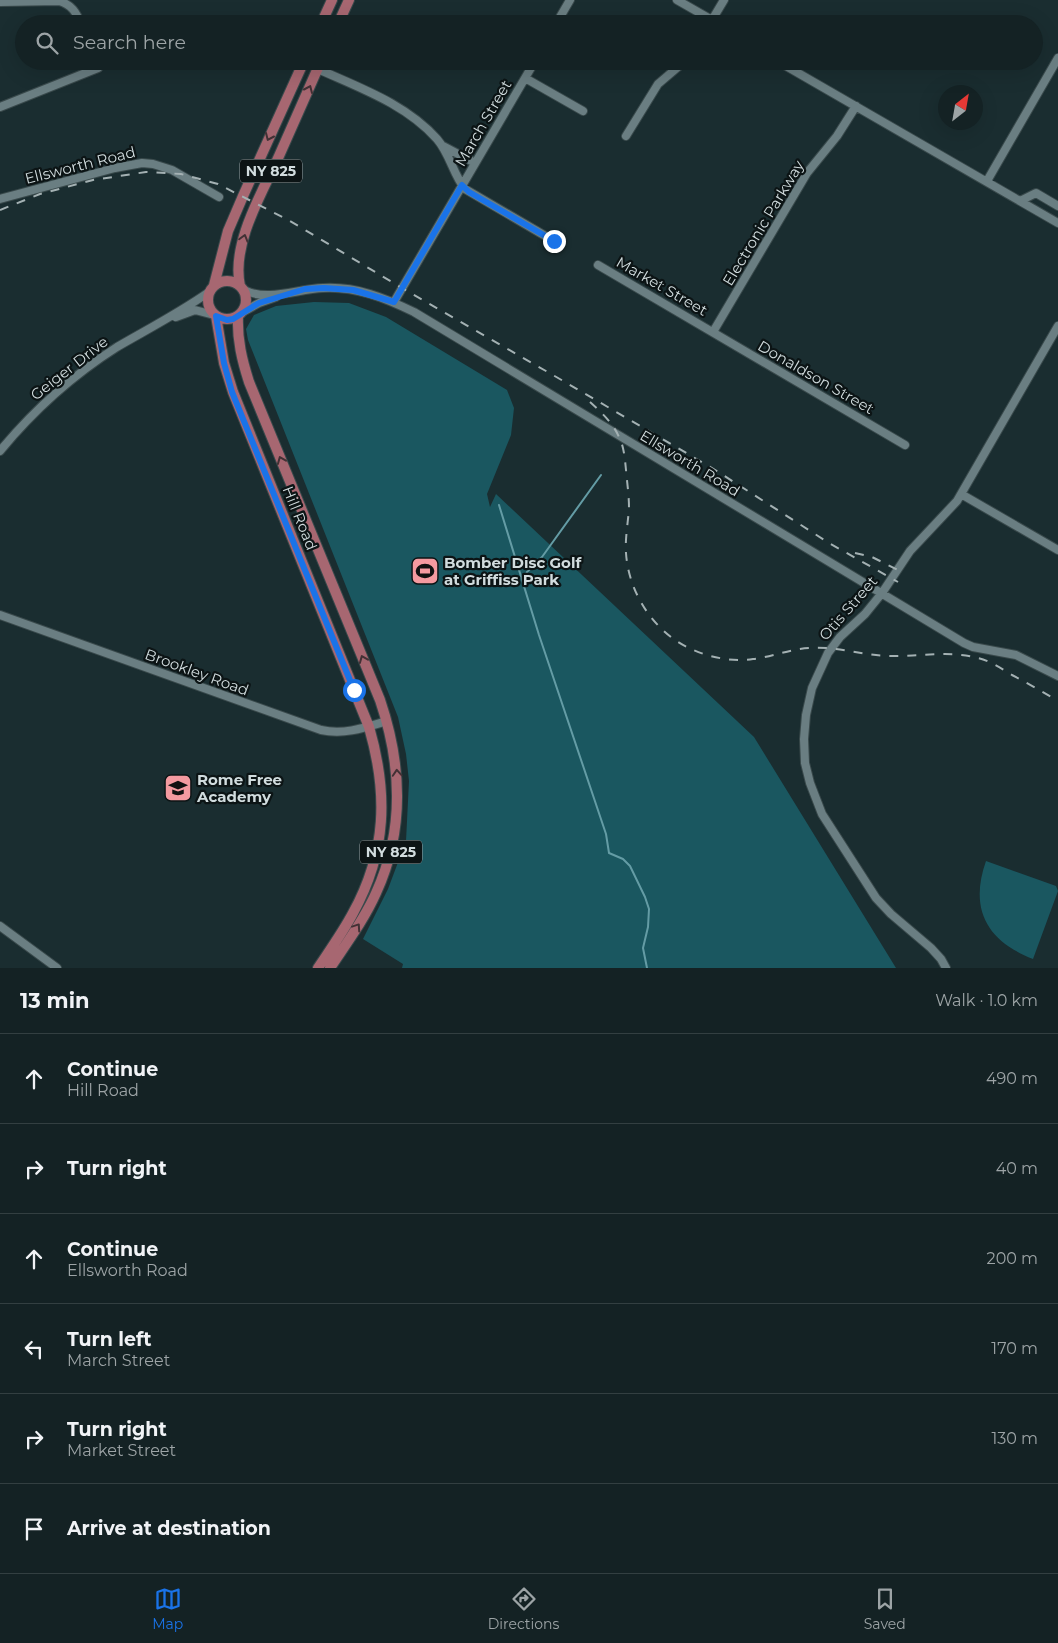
<!DOCTYPE html>
<html lang="en">
<head>
<meta charset="utf-8">
<style>
	:root { --surface:#142224; --page:#212f31; --text:#f1f3f6; --muted:#9da4a6; --line:#333f41; --accent:#1a73e8 }
	body { margin:0; font-family:Montserrat,sans-serif; background:var(--page); color:var(--text) }
	.compass { position:absolute; left:938px; top:85px; width:45px; height:45px; border-radius:50%; background:var(--surface); box-shadow:0 5px 20px #0002; rotate:31deg }
	.stop { position:absolute; width:15px; height:15px; margin:-11px; border:4px solid #1a73e8; border-radius:50%; background:#fff }
	.stop.end { background:#1a73e8; border-color:#fff; box-shadow:0 1px 5px #0008 }
	.list { margin:0; padding:0; list-style:none }
	h2 { display:flex; justify-content:space-between; align-items:center; height:65px; margin:0; padding:0 20px; font-size:21px }
	h2 small { font-size:16px; font-weight:400; color:var(--muted) }
	.list li { display:grid; grid-template-columns:32px 1fr auto; gap:15px; align-items:center; box-sizing:border-box; height:90px; padding:0 20px; border-top:1px solid var(--line) }
	.list b { display:block; font-size:19px; white-space:nowrap }
	.list p { margin:0; font-size:16px; white-space:nowrap; color:var(--muted) }
	.list em { font-size:16px; font-style:normal; color:var(--muted) }
	.icon { flex:none; width:28px; height:28px; fill:none; stroke:currentColor; stroke-width:2; stroke-linecap:round; stroke-linejoin:round }
	.map { position:relative; flex:none; width:1058px; height:968px; overflow:hidden }
	.search { position:absolute; background:var(--surface); box-shadow:0 5px 20px #0002; left:15px; right:15px; top:15px; height:55px; display:flex; align-items:center; gap:12px; box-sizing:border-box; padding:0 18px; border-radius:28px; color:var(--muted); font-size:19px }
	.sheet { height:605px; background:var(--surface) }
	nav { display:flex; justify-content:space-around; align-items:center; box-sizing:border-box; height:70px; border-top:1px solid var(--line); background:var(--surface); font-size:14px; color:var(--muted) }
	nav a { display:grid; justify-items:center; gap:2px }
	nav .on { color:var(--accent) }
	.map>svg:first-child { display:block }
	.green { fill:#1a5760 }
	.lines { fill:none; stroke-linecap:round; stroke-linejoin:round }
	.stream { stroke:#649ca5; stroke-width:2 }
	.minor-casing { stroke:#39494b; stroke-width:10 }
	.major-casing { stroke:#39494b; stroke-width:12 }
	.minor { stroke:#6a7e82; stroke-width:8 }
	.major { stroke:#a76771; stroke-width:10 }
	.rail { stroke:#a4b1b3; stroke-width:2; stroke-dasharray:9 9; stroke-linecap:butt }
	.oneway { stroke:#423135 }
	.route { stroke:#1a73e8; stroke-width:6 }
	.labels { text-anchor:middle; dominant-baseline:central; stroke-width:4.5; stroke-linejoin:round; paint-order:stroke }
	.shield { fill:#0c1415; stroke:#96a0a2; stroke-width:1 }
	.shield-label { font-size:14px; font-weight:bold; fill:#d1dcde }
	.street-label { font-size:15px; fill:#d1dcde; stroke:#0c1415 }
	.poi-label { font-size:15px; font-weight:bold; fill:#d1dcde; stroke:#0c1415; text-anchor:start }
</style>
</head>
<body>
<div class="map">
<svg width="1058" height="968" viewBox="0 0 1058 968">
	<rect width="100%" height="100%" fill="#1a2d30"/>
	<path class="green" d="M 314,302 L 349,303 L 386,317 L 507,390 L 514,408 L 511,435 L 487,494 L 490,507 L 496,494 L 754,737 L 896,968 L 402,968 L 403,964 L 363,939 L 388,889 L 406,841 L 409,781 L 406,754 L 398,717 L 248,340 L 246,329 L 254,315 L 276,306 Z
		M 986,861 L 1056,886 L 1058,891 L 1033,959 C 987,941 969,909 986,861 Z"/>
	<g class="lines">
		<path class="stream" d="M 499,505 L 539,635 L 606,834 L 609,853 L 623,859 L 630,866 L 645,897 L 649,909 L 648,927 L 643,948 L 647,968
			M 523,582 L 527,572 L 542,557 L 601,475"/>
		<g class="minor-casing">
			<path id="minor" d="M 677,0 L 712,20 L 724,0
				M 0,2 L 59,1 C 72,5 76,12 81,24
				M 556,24 L 570,0
				M 779,62 L 1058,223
				M 318,69 C 360,88 406,104 437,139 C 450,154 453,174 465,189 L 554,241
				M 525,78 L 583,111
				M 0,107 L 98,68 L 96,61
				M 626,136 L 658,84 L 685,61
				M 443,146 L 475,163
				M 987,181 L 1058,58
				M 0,199 L 115,168 L 142,163 L 153,164 L 172,170 L 219,197
				M 1020,201 L 1036,193 L 1058,206
				M 598,265 L 905,445
				M 244,290 C 268,302 297,289 323,288 C 356,286 385,298 414,312 L 964,643 L 973,647 L 1016,655 L 1058,676
				M 394,302 L 535,61
				M 241,313 L 259,303 L 276,297
				M 176,317 L 195,310 L 214,315
				M 713,332 L 807,173 L 837,136 L 856,106
				M 0,451 C 33,411 73,375 117,347 C 148,329 179,313 209,292
				M 961,494 L 1058,550
				M 0,615 L 321,730 C 344,735 364,728 387,721
				M 0,926 L 57,968
				M 946,968 L 941,959 L 931,948 L 891,914 L 876,898 L 822,814 L 810,783 L 805,763 L 804,739 L 806,715 L 812,688 L 828,653 L 840,637 L 865,614 L 882,593 L 910,551 L 957,501 L 1058,326"/>
		</g>
		<g class="major-casing">
			<path id="major" d="M 321,24 L 332,0
				M 338,24 L 349,0
				M208 300a19 19 0 1 1 38 0a19 19 0 1 1-38 0Z
				M 214,285 L 228,231 L 243,196 L 304,61
				M 240,286 C 231,244 262,193 279,156 C 293,124 307,93 321,61
				M 216,316 L 224,363 L 233,392 L 369,727 C 388,793 387,851 353,913 C 343,932 330,950 318,968
				M 238,316 C 237,340 242,360 249,382 L 380,700 C 402,765 405,830 376,893 C 364,920 346,944 330,968"/>
		</g>
		<use href="#minor" class="minor"/>
		<use href="#major" class="major"/>
		<path class="rail" d="M 0,210 L 40,194 L 93,180 L 146,172 L 181,174 L 218,184 L 290,221 L 402,288 L 565,382 L 712,468 L 829,543 L 898,582
			M 590,402 C 601,412 613,423 619,437 C 624,446 625,460 626,470 C 627,482 629,495 629,508 C 628,523 625,538 626,553 C 628,585 645,617 671,637 C 693,654 726,663 753,659 C 772,657 790,649 809,648 C 832,646 854,653 876,655 C 910,659 946,649 978,658 C 990,661 1001,668 1012,675 C 1027,683 1043,692 1058,701
			M 855,553 L 872,557 L 904,573"/>
	</g>
	<defs><path id="oneway-chevron" d="M-2-3.5L2.5 0L-2 3.5" fill="none" stroke-width="1.6" stroke-linecap="round" stroke-linejoin="round" transform="scale(1.25)"/></defs>
	<g class="oneway">
		<use href="#oneway-chevron" transform="translate(309 89) rotate(-66)"/>
		<use href="#oneway-chevron" transform="translate(269 137) rotate(114)"/>
		<use href="#oneway-chevron" transform="translate(244 238) rotate(-74)"/>
		<use href="#oneway-chevron" transform="translate(281 460) rotate(-112)"/>
		<use href="#oneway-chevron" transform="translate(363 659) rotate(-112)"/>
		<use href="#oneway-chevron" transform="translate(397 773) rotate(-94)"/>
		<use href="#oneway-chevron" transform="translate(357 927) rotate(-56)"/>
	</g>
	<g class="lines">
		<path class="route" d="M 354,690 L 232,392 L 224,363 L 216,316 L 227,320 L 233,319 L 259,303 L 305,289 L 324,288 L 353,290 L 394,302 L 462,185 L 469,192 L 554,241"/>
	</g>
	<defs>
		<g id="stadium-square" transform="scale(1.4375)"><rect x="-9" y="-9" width="18" height="18" rx="4" fill="#f49aa0" stroke="#0c1415"/><path d="M0-5a6.5 5 0 1 0 0 10a6.5 5 0 1 0 0-10ZM-3.5-1.8h7v3.6h-7Z" fill="#111"/></g>
		<g id="school-square" transform="scale(1.4375)"><rect x="-9" y="-9" width="18" height="18" rx="4" fill="#f49aa0" stroke="#0c1415"/><path d="M0-5L7-2L0 1L-7-2ZM-4 1L0 2.5L4 1V4Q0 6-4 4Z" fill="#111"/></g>
	</defs>
	<g fill-rule="evenodd">
		<use href="#stadium-square" x="425" y="571"/>
		<use href="#school-square" x="178" y="788"/>
	</g>
	<g class="labels">
		<g class="shield">
			<rect x="240" y="159.5" width="62" height="23" rx="4"/>
			<rect x="360" y="840.5" width="62" height="23" rx="4"/>
		</g>
		<g class="shield-label">
			<text x="271" y="171">NY 825</text>
			<text x="391" y="852">NY 825</text>
		</g>
		<g class="street-label">
			<text transform="translate(483 123) rotate(-60)">March Street</text>
			<text transform="translate(80 165) rotate(-14)">Ellsworth Road</text>
			<text transform="translate(763 223) rotate(-59)">Electronic Parkway</text>
			<text transform="translate(662 286) rotate(30)">Market Street</text>
			<text transform="translate(69 368) rotate(-38)">Geiger Drive</text>
			<text transform="translate(816 377) rotate(30)">Donaldson Street</text>
			<text transform="translate(690 463) rotate(31)">Ellsworth Road</text>
			<text transform="translate(300 518) rotate(68)">Hill Road</text>
			<text transform="translate(848 608) rotate(-49)">Otis Street</text>
			<text transform="translate(197 672) rotate(20)">Brookley Road</text>
		</g>
		<g class="poi-label">
			<text x="444" y="562">Bomber Disc Golf<tspan x="444" dy="17">at Griffiss Park</tspan></text>
			<text x="197" y="779">Rome Free<tspan x="197" dy="17">Academy</tspan></text>
		</g>
	</g>
</svg>
<svg class="compass" viewBox="-18 -18 36 36"><path d="M0-13l5 13h-10z" fill="#e53935"/><path d="M0 13l5-13h-10z" fill="#9da4a6"/></svg>
<div class="stop" style="left:354px;top:690px"></div>
<div class="stop end" style="left:554px;top:241px"></div>
<div class="search"><svg class="icon" aria-label="search" viewBox="0 0 24 24"><circle cx="10" cy="10" r="6"/><path d="M15 15l6 6"/></svg>Search here</div>
</div>
<section class="sheet">
<h2>13 min<small>Walk · 1.0 km</small></h2>
<ul class="list">
<li><svg class="icon" aria-label="ahead" viewBox="0 0 24 24"><path d="M12 20V5M6 11l6-6 6 6"/></svg><div><b>Continue</b><p>Hill Road</p></div><em>490 m</em></li>
<li><svg class="icon" aria-label="right" viewBox="0 0 24 24"><path d="M7 20v-9h11M14 6l5 5-5 5"/></svg><div><b>Turn right</b></div><em>40 m</em></li>
<li><svg class="icon" aria-label="ahead" viewBox="0 0 24 24"><path d="M12 20V5M6 11l6-6 6 6"/></svg><div><b>Continue</b><p>Ellsworth Road</p></div><em>200 m</em></li>
<li><svg class="icon" aria-label="left" viewBox="0 0 24 24"><path d="M17 20v-9H6M10 6l-5 5 5 5"/></svg><div><b>Turn left</b><p>March Street</p></div><em>170 m</em></li>
<li><svg class="icon" aria-label="right" viewBox="0 0 24 24"><path d="M7 20v-9h11M14 6l5 5-5 5"/></svg><div><b>Turn right</b><p>Market Street</p></div><em>130 m</em></li>
<li><svg class="icon" aria-label="arrive" viewBox="0 0 24 24"><path d="M6 21V4h12l-3 4 3 4H6"/></svg><div><b>Arrive at destination</b></div></li>
</ul>
</section>
<nav>
<a class="on"><svg class="icon" aria-label="map" viewBox="0 0 24 24"><path d="M3 6l6-2 6 2 6-2v14l-6 2-6-2-6 2zM9 4v14M15 6v14"/></svg>Map</a>
<a><svg class="icon" aria-label="directions" viewBox="0 0 24 24"><path d="M12 3l9 9-9 9-9-9zM9 14v-3h6M13 9l2 2-2 2"/></svg>Directions</a>
<a><svg class="icon" aria-label="saved" viewBox="0 0 24 24"><path d="M7 4h10v16l-5-4-5 4z"/></svg>Saved</a>
</nav>
</body>
</html>
